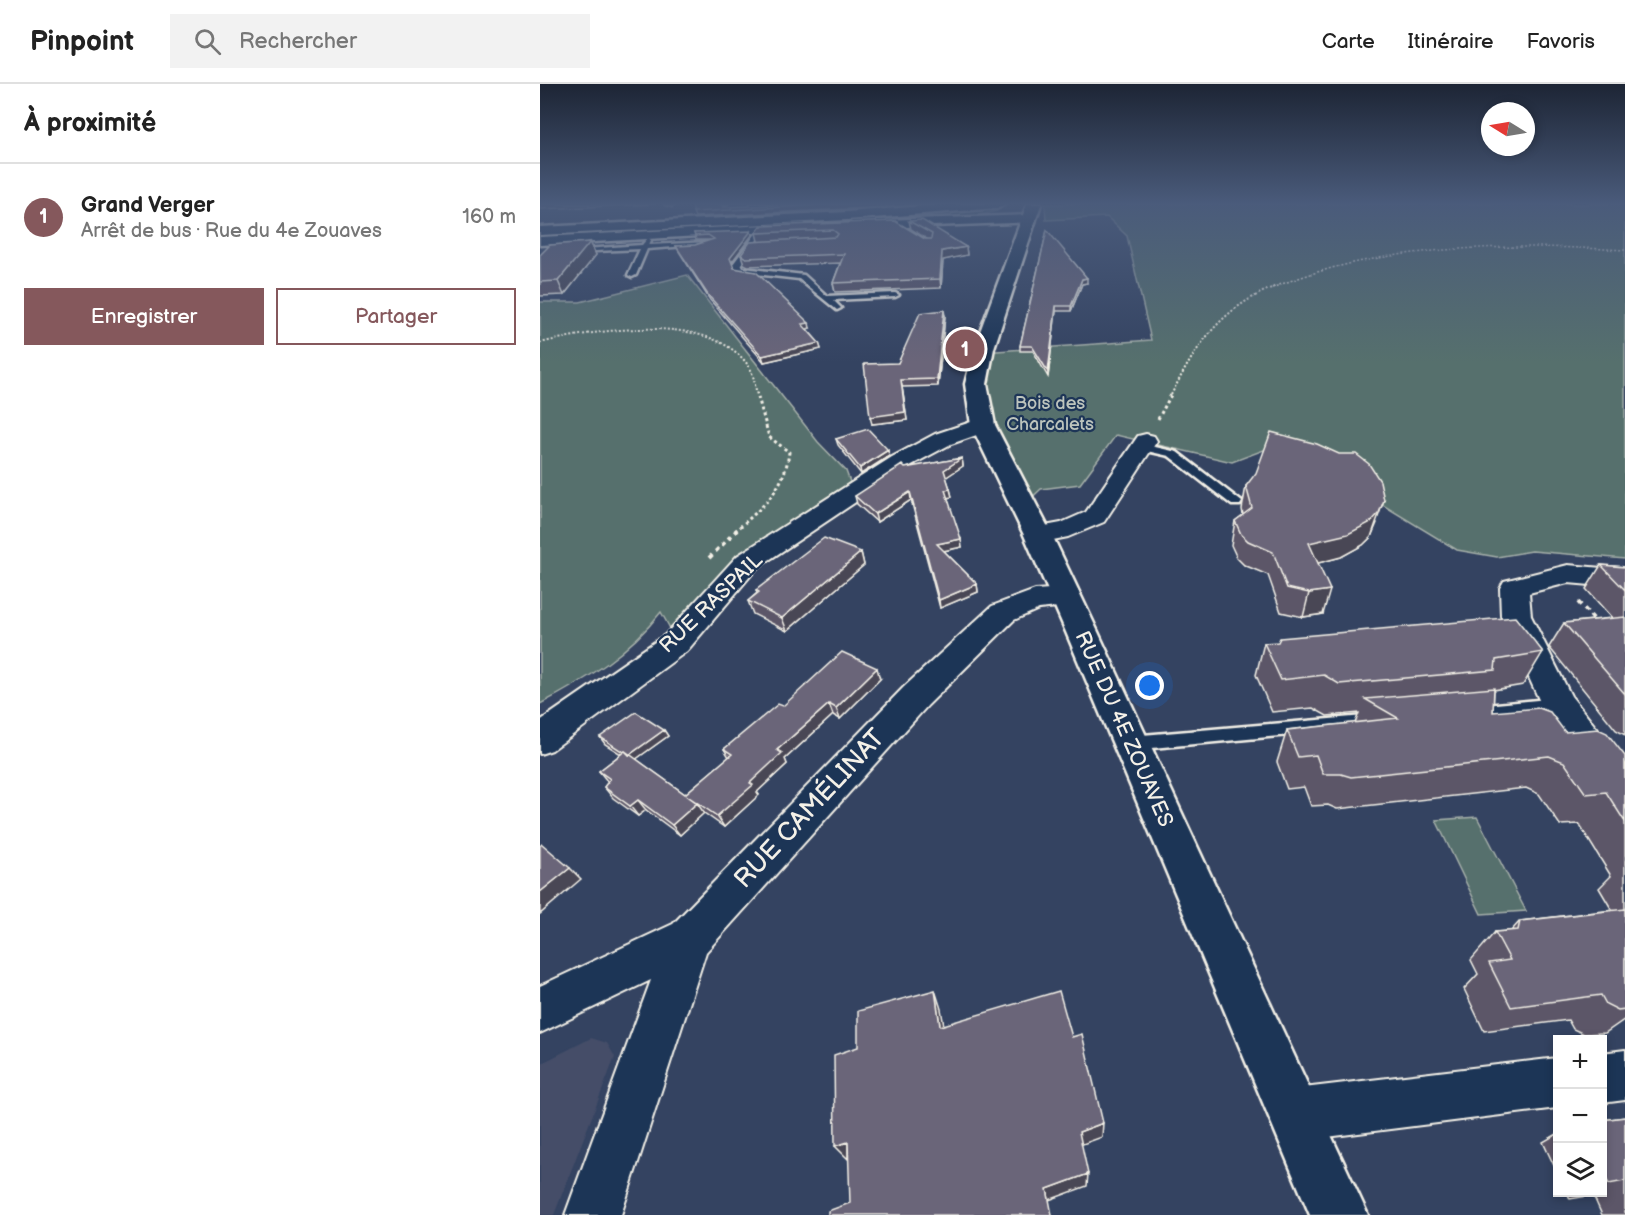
<!DOCTYPE html>
<html lang="fr">
<head>
<meta charset="utf-8">
<style>
	:root { --surface:#fff; --page:#f2f2f2; --text:#222; --muted:#767676; --line:#e0e0e0; --accent:#85585c }
	body { margin:0; font-family:"Balsamiq Sans",sans-serif; background:var(--page); color:var(--text) }
	.controls { position:absolute; right:18px; bottom:18px; display:grid; overflow:hidden; border-radius:0px; box-shadow:0 3px 9px #0003 }
	.controls button { width:54px; height:54px; display:grid; place-items:center; padding:0; border:0; border-bottom:2px solid var(--line); background:var(--surface); color:var(--text); font:30px sans-serif }
	.compass { position:absolute; left:941px; top:18px; width:54px; height:54px; border-radius:50%; background:var(--surface); box-shadow:0 3px 9px #0003; rotate:281deg }
	.you { position:absolute; left:610px; top:602px; width:21px; height:21px; margin:-15px; border:4px solid #fff; border-radius:50%; background:#1a73e8; box-shadow:0 0 0 9px #1a73e833 }
	.badge { display:grid; place-items:center; width:39px; height:39px; border-radius:50%; background:var(--accent); color:#fff; font-size:20px; font-weight:700 }
	.pin { position:absolute; translate:-50% -50%; border:3px solid #fff; box-shadow:0 2px 6px #0006 }
	.list { margin:0; padding:0; list-style:none }
	h2 { display:flex; justify-content:space-between; align-items:center; height:78px; margin:0; padding:0 24px; font-size:26px }
	h2 small { font-size:20px; font-weight:400; color:var(--muted) }
	.list li { display:grid; grid-template-columns:39px 1fr auto; gap:18px; align-items:center; box-sizing:border-box; height:108px; padding:0 24px; border-top:2px solid var(--line) }
	.list b { display:block; font-size:22px; white-space:nowrap }
	.list p { margin:0; font-size:20px; white-space:nowrap; color:var(--muted) }
	.list em { font-size:20px; font-style:normal; color:var(--muted) }
	.actions { display:flex; gap:12px; padding:18px 24px }
	.actions a { flex:1; padding:14px 0; border:2px solid var(--accent); border-radius:0px; text-align:center; font-size:21px; color:var(--accent) }
	.actions .main { background:var(--accent); color:#fff }
	.icon { flex:none; width:33px; height:33px; fill:none; stroke:currentColor; stroke-width:2; stroke-linecap:round; stroke-linejoin:round }
	.map { position:relative; flex:none; width:1085px; height:1131px; overflow:hidden }
	header { display:flex; align-items:center; gap:36px; box-sizing:border-box; height:84px; padding:0 30px; background:var(--surface); border-bottom:2px solid var(--line) }
	header strong { font-size:28px }
	nav { display:flex; gap:33px; margin-inline-start:auto; font-size:21px }
	.search { width:420px; height:54px; background:var(--page); display:flex; align-items:center; gap:15px; box-sizing:border-box; padding:0 21px; border-radius:0px; color:var(--muted); font-size:22px }
	main { display:flex }
	aside { flex:1; background:var(--surface) }
	.map>svg:first-child { display:block }
	.built { fill:#444d68 }
	.green { fill:#57706d; stroke:#a6b0aa; stroke-width:1.5 }
	.lines { fill:none; stroke-linecap:round; stroke-linejoin:round }
	.service-casing { stroke:#f4f1e8; stroke-width:5 }
	.minor-casing { stroke:#f4f1e8; stroke-width:4 }
	.tertiary-casing { stroke:#f4f1e8; stroke-width:5 }
	.secondary-casing { stroke:#f4f1e8; stroke-width:5 }
	.motorway-casing { stroke:#f4f1e8; stroke-width:5 }
	.path-far3 { stroke:#f4f1e8; stroke-width:1.5; stroke-dasharray:2 2; stroke-linecap:butt }
	.path-far2 { stroke:#f4f1e8; stroke-width:2; stroke-dasharray:2 2; stroke-linecap:butt }
	.path-far1 { stroke:#f4f1e8; stroke-width:3; stroke-dasharray:3 3; stroke-linecap:butt }
	.path { stroke:#f4f1e8; stroke-width:4; stroke-dasharray:4.5 4.5; stroke-linecap:butt }
	.service { fill:#1d3557; fill-rule:evenodd }
	.minor { fill:#1d3557; fill-rule:evenodd }
	.tertiary { fill:#1d3557; fill-rule:evenodd }
	.secondary { fill:#1d3557; fill-rule:evenodd }
	.motorway { fill:#1d3557; fill-rule:evenodd }
	.wall { fill:#5b5768; stroke:#f4f1e8; stroke-width:1.5 }
	.shaded-wall { fill:#4a4755; stroke:#f4f1e8; stroke-width:1.5 }
	.building { fill:#6a6579; stroke:#f4f1e8; stroke-width:1.5 }
	.labels { text-anchor:middle; dominant-baseline:central; stroke-width:4.5; stroke-linejoin:round; paint-order:stroke }
	.far-park-label { font-size:18px; fill:#bdc4bd; stroke:#1d3557 }
	.street-label { font-size:21px; fill:#f4f1e8; stroke:#1d3557 }
	.near-street-label { font-size:26px; fill:#f4f1e8; stroke:#1d3557 }
</style>
</head>
<body>
<header>
<strong>Pinpoint</strong>
<div class="search"><svg class="icon" aria-label="search" viewBox="0 0 24 24"><circle cx="10" cy="10" r="6"/><path d="M15 15l6 6"/></svg>Rechercher</div>
<nav><a>Carte</a><a>Itinéraire</a><a>Favoris</a></nav>
</header>
<main>
<aside>
<h2>À proximité<small></small></h2>
<ul class="list">
<li><span class="badge">1</span><div><b>Grand Verger</b><p>Arrêt de bus · Rue du 4e Zouaves</p></div><em>160 m</em></li>
</ul>
<div class="actions"><a class="main">Enregistrer</a><a>Partager</a></div>
</aside>
<div class="map">
<svg width="1085" height="1131" viewBox="0 0 1085 1131">
	<rect width="100%" height="100%" fill="#344361"/>
	<filter id="ink" filterUnits="userSpaceOnUse"><feTurbulence type="fractalNoise" baseFrequency=".0167" numOctaves="2"/><feDisplacementMap in="SourceGraphic" scale="12" xChannelSelector="R" yChannelSelector="G"/><feConvolveMatrix kernelMatrix="1 2 1 2 8 2 1 2 1" color-interpolation-filters="sRGB"/></filter>
	<g filter="url(#ink)">
		<path class="built" d="M 51,954 L 67,959 L 75,973 L 14,1131 L 0,1131 L 0,980 Z"/>
		<path class="green" d="M 505,120 L 1085,120 L 1085,475 L 992,467 L 957,473 L 917,466 L 828,412 L 729,364 L 692,378 L 576,351 L 540,400 L 501,405 L 483,422 L 443,341 L 443,268 L 611,256 L 587,152 L 567,133 L 506,136 Z
			M 457,124 L 457,127 L 436,132 L 234,141 Z
			M 147,191 L 278,358 L 306,387 L 310,398 L 207,478 L 131,546 L 121,528 C 89,569 45,597 0,620 L 0,218 L 40,218 Z
			M 937,733 L 986,827 L 941,830 L 896,736 Z"/>
		<g class="lines">
			<g class="service-casing">
				<path id="service" d="M 125,120 L 135,120 L 132,122 Z
					M 221,143 L 224,145 L 201,180 L 203,184 L 264,191 L 287,212 L 355,209 L 359,211 L 355,213 L 293,216 L 301,224 L 297,226 L 259,195 L 197,188 L 193,180 Z
					M 108,154 L 111,156 L 109,161 L 170,158 L 173,160 L 107,165 L 96,191 L 92,193 L 88,191 L 100,165 L 33,168 L 30,166 L 102,161 Z
					M 602,360 L 637,368 L 702,418 L 700,421 L 692,421 L 629,372 L 598,365 L 598,361 Z
					M 1018,614 L 1024,616 L 1026,620 L 1024,624 L 1018,626 L 935,634 L 929,632 L 927,628 L 929,624 L 935,622 Z
					M 836,631 L 842,632 L 844,637 L 842,642 L 836,643 L 591,666 L 585,664 L 583,659 L 585,654 L 591,652 Z"/>
			</g>
			<g class="minor-casing">
				<path id="minor" d="M 191,120 L 245,120 L 239,124 L 186,127 L 185,124 Z
					M 443,334 L 451,336 L 454,341 L 451,346 L 411,360 L 368,383 L 217,484 L 147,567 L 12,666 L 0,670 L 0,637 L 125,551 L 197,472 L 352,373 L 395,350 Z
					M 606,350 L 614,352 L 617,357 L 564,438 L 528,453 L 498,459 L 489,457 L 485,451 L 489,445 L 521,439 L 546,428 L 598,352 Z
					M 1028,481 L 1085,486 L 1085,504 L 1028,499 L 989,509 L 991,532 L 1031,612 L 1085,680 L 1085,724 L 1072,719 L 1001,620 L 961,532 L 960,504 L 964,497 Z
					M 526,504 L 536,507 L 541,514 L 536,521 L 499,525 L 474,536 L 388,621 L 166,868 L 81,1131 L 25,1131 L 111,896 L 0,949 L 0,902 L 133,840 L 364,603 L 452,522 L 495,506 Z
					M 1085,966 L 1085,1016 L 1062,1019 L 1062,969 Z
					M 1017,974 L 1017,1024 L 755,1057 L 737,1049 L 729,1031 L 737,1013 L 755,1005 Z"/>
			</g>
			<g class="tertiary-casing">
				<path id="tertiary" d="M 490,131 L 495,132 L 495,138 L 312,145 L 305,141 L 312,137 Z
					M 264,139 L 271,143 L 269,146 L 0,161 L 0,153 Z"/>
			</g>
			<g class="secondary-casing">
				<path id="secondary" d="M 487,120 L 501,120 L 454,264 L 447,300 L 455,341 L 512,451 L 558,548 L 828,1131 L 770,1131 L 526,548 L 484,451 L 431,341 L 425,300 L 434,264 Z"/>
			</g>
			<g class="motorway-casing">
				<path id="motorway" d="M 409,120 L 465,120 L 458,124 L 307,136 L 0,151 L 0,143 L 307,128 Z"/>
			</g>
			<path class="path-far3" d="M 732,204 C 840,159 971,160 1085,166"/>
			<path class="path-far2" d="M 0,259 C 56,246 173,226 210,284 C 214,291 215,303 217,311
				M 631,311 C 658,259 680,225 736,202"/>
			<path class="path-far1" d="M 618,335 L 632,309
				M 195,447 C 222,424 245,405 249,368 L 229,353 L 217,309"/>
			<path class="path" d="M 169,474 L 197,446
				M 1038,518 L 1057,539"/>
			<use href="#service" class="service"/>
			<use href="#minor" class="minor"/>
			<use href="#tertiary" class="tertiary"/>
			<use href="#secondary" class="secondary"/>
			<use href="#motorway" class="motorway"/>
		</g>
		<path class="wall" d="M 0,120 L 116,120 L 0,125 Z
			M 188,120 L 183,123 L 238,121 L 239,120 L 346,120 L 347,123 L 155,133 L 153,128 Z
			M 355,137 L 385,155 L 387,155 L 371,145 L 369,137 L 426,163 L 427,171 L 403,176 L 401,204 L 295,208 L 293,199 L 300,179 L 208,182 L 204,180 L 201,171 L 218,157 L 216,149 Z
			M 507,146 L 547,199 L 542,200 L 531,227 L 516,227 L 508,293 L 493,267 L 480,267 L 480,262 Z
			M 154,149 L 212,151 L 191,178 L 194,184 L 270,244 L 267,245 L 279,259 L 281,265 L 224,278 L 170,216 L 138,166 L 136,162 L 155,161 L 170,156 L 156,156 Z
			M 50,158 L 56,171 L 24,211 L 0,212 L 0,171 Z
			M 405,232 L 398,302 L 362,303 L 367,336 L 332,340 L 358,279 Z
			M 296,355 L 349,372 L 321,390 L 298,361 Z
			M 422,374 L 423,382 L 406,393 L 410,405 L 412,413 L 407,414 L 422,463 L 404,467 L 437,500 L 438,508 L 400,524 L 371,416 L 337,438 L 317,420 L 315,412 L 365,384 Z
			M 706,402 L 837,439 L 831,453 L 823,461 L 801,473 L 778,479 L 783,530 L 763,533 L 741,528 L 728,491 L 704,481 L 697,474 L 691,461 L 695,437 L 703,431 L 702,425 Z
			M 321,468 L 324,481 L 247,547 L 213,530 L 208,517 L 217,509 L 216,506 Z
			M 1061,481 L 1085,483 L 1085,651 L 1076,646 L 1009,563 L 1024,539 L 1072,534 L 1046,505 Z
			M 724,559 L 1003,568 L 983,601 L 954,606 L 953,628 L 1025,648 L 1085,672 L 1085,935 L 1065,949 L 1044,950 L 1033,945 L 1028,936 L 944,947 L 924,905 L 938,890 L 931,876 L 955,848 L 971,847 L 980,837 L 1072,826 L 1059,804 L 1071,792 L 1039,740 L 1020,741 L 999,710 L 986,704 L 797,725 L 788,721 L 771,722 L 764,703 L 747,705 L 737,678 L 747,646 L 815,639 L 819,629 L 787,632 L 773,624 L 732,628 L 716,591 Z
			M 340,595 L 300,635 L 293,631 L 245,675 L 247,680 L 217,708 L 219,711 L 184,743 L 164,729 L 140,751 L 106,726 L 98,732 L 73,714 L 64,703 L 68,698 L 59,687 L 81,670 L 65,660 L 60,653 L 124,646 L 128,652 L 96,675 L 145,710 L 189,673 L 184,665 L 243,622 Z
			M 1085,1033 L 1085,1131 L 1062,1131 L 1053,1111 L 1030,1115 L 1027,1108 L 1062,1108 L 1062,1036 Z
			M 1017,1050 L 1017,1088 L 1003,1058 Z"/>
		<path class="shaded-wall" d="M 211,147 L 212,151 L 191,179 L 190,174 Z
			M 50,158 L 56,171 L 24,211 L 18,197 Z
			M 426,163 L 427,171 L 403,176 L 401,204 L 400,195 L 402,167 Z
			M 547,194 L 547,199 L 542,200 L 531,227 L 531,222 L 542,195 Z
			M 516,222 L 516,227 L 508,293 L 508,288 Z
			M 404,226 L 405,232 L 398,302 L 397,295 Z
			M 269,239 L 270,244 L 264,246 L 262,240 Z
			M 279,259 L 281,265 L 224,278 L 222,272 Z
			M 361,296 L 367,336 L 332,340 L 330,333 Z
			M 348,366 L 349,372 L 321,390 L 320,384 Z
			M 422,374 L 423,382 L 405,394 L 404,386 Z
			M 410,405 L 412,413 L 406,414 L 405,406 Z
			M 370,408 L 371,416 L 337,438 L 335,430 Z
			M 844,416 L 831,453 L 823,461 L 801,473 L 763,483 L 769,459 Z
			M 421,455 L 422,463 L 398,468 L 397,460 Z
			M 321,468 L 324,481 L 247,547 L 242,534 Z
			M 437,500 L 438,508 L 400,524 L 399,516 Z
			M 790,506 L 783,530 L 763,533 L 769,509 Z
			M 337,584 L 340,595 L 300,635 L 296,624 Z
			M 289,620 L 293,631 L 245,675 L 247,680 L 217,708 L 219,711 L 184,743 L 177,732 L 210,699 L 237,666 Z
			M 124,646 L 128,652 L 92,678 L 88,672 Z
			M 98,716 L 106,726 L 98,732 L 90,722 Z
			M 157,719 L 164,729 L 140,751 L 132,741 Z
			M 30,784 L 41,795 L 0,830 L 0,808 Z
			M 395,906 L 401,925 L 407,959 L 400,942 Z
			M 563,1039 L 562,1053 L 540,1061 L 539,1048 Z
			M 308,1058 L 308,1075 L 295,1062 Z
			M 548,1090 L 547,1102 L 509,1116 L 507,1105 Z"/>
		<path class="building" d="M 153,120 L 182,120 L 183,123 L 238,121 L 239,120 L 298,120 L 153,128 Z
			M 382,136 L 426,163 L 402,167 L 400,195 L 293,199 L 304,170 L 206,174 L 201,171 L 210,158 L 296,153 L 298,150 L 293,146 L 216,149 L 221,142 L 355,137 L 385,155 L 391,155 L 392,150 L 369,137 Z
			M 507,146 L 547,194 L 542,195 L 531,222 L 516,222 L 508,288 L 492,262 L 480,262 Z
			M 211,147 L 190,174 L 194,184 L 216,188 L 269,239 L 262,240 L 279,259 L 222,272 L 168,211 L 136,162 L 155,161 L 174,155 L 168,151 L 155,152 L 154,149 Z
			M 50,158 L 18,197 L 0,198 L 0,171 L 10,161 Z
			M 404,226 L 397,295 L 361,296 L 365,328 L 330,333 L 324,280 L 358,279 L 380,229 Z
			M 328,345 L 348,366 L 320,384 L 296,355 Z
			M 731,348 L 777,360 L 799,370 L 816,370 L 829,380 L 840,397 L 844,416 L 839,429 L 831,438 L 808,450 L 769,459 L 790,506 L 769,509 L 747,504 L 733,468 L 708,457 L 701,450 L 695,437 L 712,424 L 706,402 L 716,389 Z
			M 422,374 L 404,386 L 410,405 L 405,406 L 421,455 L 397,460 L 437,500 L 399,516 L 370,408 L 335,430 L 315,412 L 362,381 L 365,384 Z
			M 284,454 L 321,468 L 242,534 L 208,517 L 219,508 L 216,506 Z
			M 1061,481 L 1085,483 L 1085,506 Z
			M 975,533 L 1003,568 L 956,576 L 955,586 L 799,600 L 784,591 L 741,596 L 724,559 L 738,558 L 740,554 Z
			M 1085,533 L 1085,610 L 1024,539 Z
			M 302,568 L 337,584 L 296,624 L 289,620 L 237,666 L 242,669 L 210,699 L 213,701 L 177,732 L 146,711 L 157,719 L 132,741 L 98,716 L 90,722 L 64,703 L 70,695 L 59,687 L 85,667 L 145,710 L 192,670 L 184,665 L 238,620 L 243,622 Z
			M 954,604 L 953,628 L 999,624 L 1010,628 L 1025,648 L 1058,645 L 1067,649 L 1085,672 L 1085,738 L 1066,708 L 1046,710 L 1024,678 L 1009,672 L 811,693 L 801,690 L 783,690 L 776,671 L 758,673 L 747,646 L 858,634 L 825,615 Z
			M 96,628 L 124,646 L 89,671 L 85,667 L 83,668 L 60,653 Z
			M 2,760 L 30,784 L 0,808 L 0,762 Z
			M 1085,825 L 1085,925 L 1078,926 L 1066,920 L 1061,911 L 971,923 L 949,879 L 970,876 L 955,848 L 978,846 L 980,837 Z
			M 395,906 L 400,942 L 519,907 L 532,953 L 542,950 L 563,1039 L 539,1048 L 548,1090 L 507,1105 L 512,1131 L 288,1131 L 288,1127 L 310,1119 L 308,1058 L 295,1062 L 294,971 L 318,963 L 318,927 Z
			M 1085,1033 L 1085,1097 L 1069,1100 L 1062,1087 L 1062,1036 Z"/>
	</g>
	<linearGradient id="sky" x2="0" y2="1"><stop stop-color="#1d2535"/><stop offset="0.43" stop-color="#4a5b7b"/><stop offset="1" stop-color="#4a5b7b" stop-opacity="0"/></linearGradient>
	<rect width="1085" height="278" fill="url(#sky)"/>
	<g class="labels">
		<g class="far-park-label">
			<text x="510" y="319">Bois des<tspan x="510" dy="21">Charcalets</tspan></text>
		</g>
		<g class="street-label">
			<text transform="translate(171 519) rotate(-44)">RUE RASPAIL</text>
			<text transform="translate(584 645) rotate(66)">RUE DU 4E ZOUAVES</text>
		</g>
		<g class="near-street-label">
			<text transform="translate(270 725) rotate(-47)">RUE CAMÉLINAT</text>
		</g>
	</g>
</svg>
<div class="controls">
<button>+</button>
<button>−</button>
<button><svg class="icon" aria-label="layers" viewBox="0 0 24 24"><path d="M12 4l9 5-9 5-9-5zM3 14l9 5 9-5"/></svg></button>
</div>
<svg class="compass" viewBox="-18 -18 36 36"><path d="M0-13l5 13h-10z" fill="#e53935"/><path d="M0 13l5-13h-10z" fill="#767676"/></svg>
<div class="you"></div>
<div class="pin badge" style="left:425px;top:265px">1</div>
</div>
</main>
</body>
</html>
